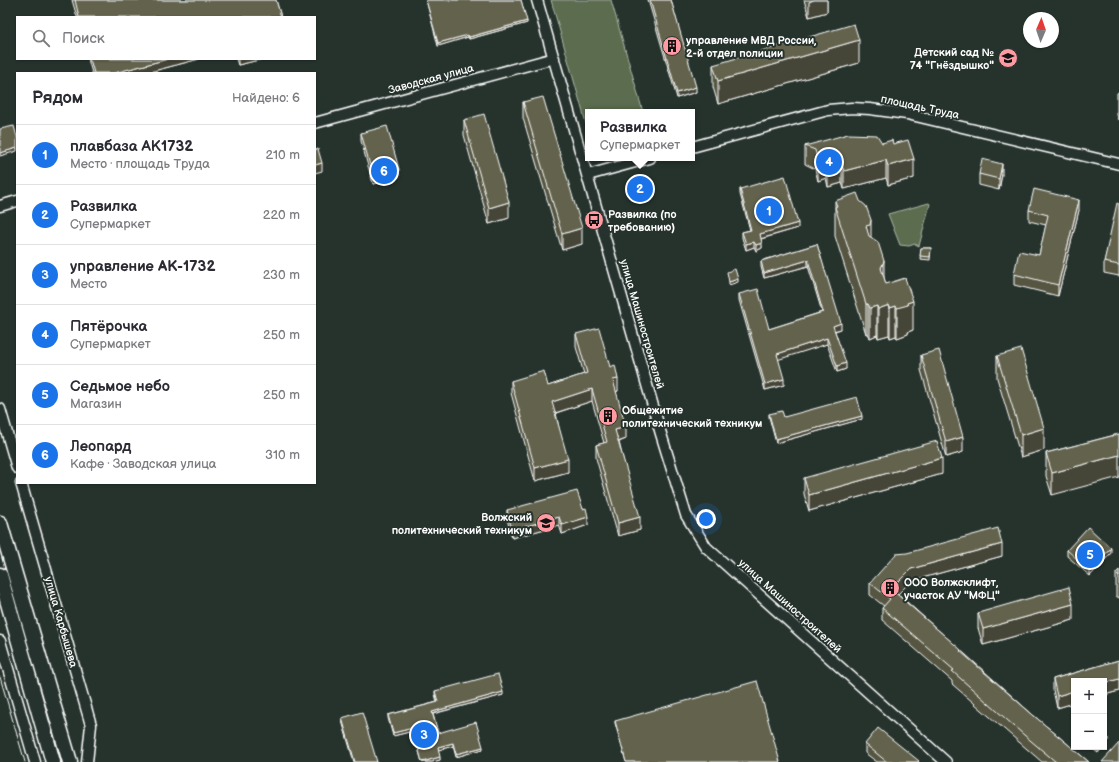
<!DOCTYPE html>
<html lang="ru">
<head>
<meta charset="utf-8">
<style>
	:root { --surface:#fff; --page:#f7f7f7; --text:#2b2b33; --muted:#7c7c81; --line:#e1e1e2; --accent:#1a73e8 }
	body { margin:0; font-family:"Balsamiq Sans",sans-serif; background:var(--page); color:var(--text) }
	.controls { position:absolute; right:12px; bottom:12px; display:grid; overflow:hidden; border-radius:0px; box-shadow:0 1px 3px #0004 }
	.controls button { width:36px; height:36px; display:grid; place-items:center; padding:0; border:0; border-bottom:1px solid var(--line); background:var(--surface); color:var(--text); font:20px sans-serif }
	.compass { position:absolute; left:1023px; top:12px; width:36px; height:36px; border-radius:50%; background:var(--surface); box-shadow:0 1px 3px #0004; rotate:2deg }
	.you { position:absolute; left:706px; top:519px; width:14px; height:14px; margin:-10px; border:3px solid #fff; border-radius:50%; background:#1a73e8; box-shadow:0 0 0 6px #1a73e833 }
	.badge { display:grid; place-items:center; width:26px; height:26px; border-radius:50%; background:var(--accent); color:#fff; font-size:13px; font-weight:700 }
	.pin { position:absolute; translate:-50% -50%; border:2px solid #fff; box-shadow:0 1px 4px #0006 }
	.popup { position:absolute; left:585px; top:109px; width:110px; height:52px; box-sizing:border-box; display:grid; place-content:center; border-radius:0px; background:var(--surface); filter:drop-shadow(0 1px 3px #0005); font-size:13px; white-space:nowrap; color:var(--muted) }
	.popup b { font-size:15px; color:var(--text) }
	.popup::after { content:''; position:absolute; left:50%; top:100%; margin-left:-8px; border:8px solid transparent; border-top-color:var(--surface) }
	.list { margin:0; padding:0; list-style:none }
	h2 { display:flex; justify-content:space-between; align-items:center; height:52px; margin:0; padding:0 16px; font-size:17px }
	h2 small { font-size:13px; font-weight:400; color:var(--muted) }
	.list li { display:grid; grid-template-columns:26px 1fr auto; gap:12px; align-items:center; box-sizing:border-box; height:60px; padding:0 16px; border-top:1px solid var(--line) }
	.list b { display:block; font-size:15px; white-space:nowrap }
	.list p { margin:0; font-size:13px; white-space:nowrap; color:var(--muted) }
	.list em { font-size:13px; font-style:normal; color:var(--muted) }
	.icon { flex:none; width:22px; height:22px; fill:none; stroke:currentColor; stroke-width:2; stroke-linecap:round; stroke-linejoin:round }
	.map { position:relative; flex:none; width:1119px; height:762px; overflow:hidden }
	.search { position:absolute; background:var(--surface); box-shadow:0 1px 3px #0004; left:16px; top:16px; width:300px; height:44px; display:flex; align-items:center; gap:10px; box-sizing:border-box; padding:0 14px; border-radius:0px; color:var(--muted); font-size:15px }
	.panel { position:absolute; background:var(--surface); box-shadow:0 1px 3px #0004; left:16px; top:72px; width:300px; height:412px; border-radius:0px }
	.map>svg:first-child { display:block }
	.green { fill:#5c6d50; stroke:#aeb6a8 }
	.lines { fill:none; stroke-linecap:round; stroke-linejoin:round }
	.street-casing { stroke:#fff; stroke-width:13 }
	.secondary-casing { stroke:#fff; stroke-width:17 }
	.street { stroke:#26332d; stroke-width:10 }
	.secondary { stroke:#26332d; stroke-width:14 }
	.tram { stroke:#fff; stroke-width:1 }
	.wall { fill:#555543; stroke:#fff }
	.shaded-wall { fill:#454537; stroke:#fff }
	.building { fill:#63634e; stroke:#fff }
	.labels { text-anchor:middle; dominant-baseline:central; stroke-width:4; stroke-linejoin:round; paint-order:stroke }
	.poi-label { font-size:11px; font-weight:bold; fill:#fff; stroke:#26332d; text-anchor:start }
	.street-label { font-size:11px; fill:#fff; stroke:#26332d }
</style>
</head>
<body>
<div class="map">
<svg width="1119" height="762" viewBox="0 0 1119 762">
	<rect width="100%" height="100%" fill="#26332d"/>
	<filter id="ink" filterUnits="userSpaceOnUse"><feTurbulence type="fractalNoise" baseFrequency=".025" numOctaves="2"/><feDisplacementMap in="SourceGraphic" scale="8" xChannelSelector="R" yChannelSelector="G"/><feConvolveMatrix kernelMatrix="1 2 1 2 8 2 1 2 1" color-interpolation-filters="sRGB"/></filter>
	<g filter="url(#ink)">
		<path class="green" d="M 551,0 L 611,0 L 643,112 L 588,112 L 588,130 Z
			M 929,203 L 930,204 L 919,246 L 915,244 L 909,246 L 900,245 L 888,214 Z"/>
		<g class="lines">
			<g class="street-casing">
				<path id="street" d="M 537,0 L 661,434 L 686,515 L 706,547 L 946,762
					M 315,123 L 554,58
					M 692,147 L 828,110 L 852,108 L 870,109 L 907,114 L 1119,164
					M 588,175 L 650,158
					M 0,206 L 17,201
					M 0,409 L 17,468
					M 21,483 L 91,725 L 87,762
					M 0,641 L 35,762"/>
			</g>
			<g class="secondary-casing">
				<path id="secondary" d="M 0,523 L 70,762
					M 0,575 L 53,762"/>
			</g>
			<use href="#street" class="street"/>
			<use href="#secondary" class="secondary"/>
			<path class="tram" d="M 0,677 L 25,762"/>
		</g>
		<path class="wall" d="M 72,0 L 276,0 L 281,17 L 77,17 Z
			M 426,0 L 521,0 L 527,23 L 469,39 L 468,37 L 438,46 Z
			M 648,0 L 671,0 L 696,92 L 677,98 Z
			M 804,0 L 827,0 L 827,12 L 809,17 Z
			M 88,59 L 199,59 L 146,73 L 92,73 Z
			M 236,59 L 263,59 L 238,65 Z
			M 859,63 L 718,104 L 713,87 L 713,65 Z
			M 1119,92 L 1119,120 L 1117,115 L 1117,93 Z
			M 523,102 L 582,244 L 562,250 L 523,118 Z
			M 464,120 L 509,218 L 489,224 L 464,135 Z
			M 361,133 L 399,177 L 373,184 L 361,141 Z
			M 882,143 L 893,144 L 914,178 L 888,185 L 886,178 L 844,189 L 842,183 L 828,187 L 826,178 L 818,181 L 815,169 L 805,164 L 805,146 Z
			M 979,174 L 1002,174 L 999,190 L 979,185 Z
			M 630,184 L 650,193 L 633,198 L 630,186 Z
			M 740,189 L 798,228 L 761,239 L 762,248 L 756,251 L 754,247 L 746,250 L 742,238 L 742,232 L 750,230 L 740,194 Z
			M 835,201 L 871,237 L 886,284 L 913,330 L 908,332 L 908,334 L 897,338 L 896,336 L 890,338 L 889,335 L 878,338 L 877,335 L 870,338 L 868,333 L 866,334 L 835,236 Z
			M 1119,204 L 1119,276 L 1104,273 L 1104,262 Z
			M 1029,210 L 1079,210 L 1058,296 L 1014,285 L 1014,274 L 1039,255 L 1046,225 L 1029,221 Z
			M 817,244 L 841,329 L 835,331 L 846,369 L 837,372 L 827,344 L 778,359 L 784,385 L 765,390 L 739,300 L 739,294 L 769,329 L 822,312 L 808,266 L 764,278 L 761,267 L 761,261 Z
			M 921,248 L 931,248 L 930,260 L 920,259 Z
			M 576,334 L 610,367 L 618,391 L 616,392 L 626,439 L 619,442 L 640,530 L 618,536 L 596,458 L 596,445 L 604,443 L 592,401 L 556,413 L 568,472 L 535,481 L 511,393 L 511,381 L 548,386 L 584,374 L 576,347 Z
			M 921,355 L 963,452 L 946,457 L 921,370 Z
			M 997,356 L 1044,450 L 1021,457 L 997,378 Z
			M 769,414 L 784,417 L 862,419 L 776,443 L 769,417 Z
			M 1119,434 L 1052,495 L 1046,476 L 1046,453 Z
			M 942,474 L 809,511 L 804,494 L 804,478 Z
			M 583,509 L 588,525 L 562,534 L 559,525 L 512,538 L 507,519 L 507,510 Z
			M 1067,550 L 1111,553 L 1090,576 L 1067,556 Z
			M 1002,556 L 911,581 L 898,594 L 1033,715 L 1089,762 L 1042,762 L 952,684 L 952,681 L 882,620 L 882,608 L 884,606 L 870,595 L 870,583 Z
			M 1119,570 L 1119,598 L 1116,596 L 1116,573 Z
			M 978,613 L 1073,620 L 983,645 L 978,628 Z
			M 1119,660 L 1119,691 L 1104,695 L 1104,681 L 1074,681 L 1074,703 L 1057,708 L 1053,690 L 1053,679 Z
			M 435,691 L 503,695 L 433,714 L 438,733 L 483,749 L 456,757 L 453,746 L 438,750 L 440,760 L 432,762 L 422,762 L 413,731 L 393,736 L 388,718 L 388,715 L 437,702 L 435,694 Z
			M 342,718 L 377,762 L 354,762 L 342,721 Z
			M 615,721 L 780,762 L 626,762 L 615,723 Z
			M 865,744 L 919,762 L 877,762 L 865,753 Z
			M 1090,747 L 1103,747 L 1098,753 Z"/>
		<path class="shaded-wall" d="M 814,0 L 827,0 L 827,12 L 809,17 L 809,2 Z
			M 527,21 L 527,23 L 469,39 L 469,37 Z
			M 468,35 L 468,37 L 438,46 L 438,43 Z
			M 859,40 L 859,63 L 718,104 L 718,81 Z
			M 168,59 L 199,59 L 146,73 L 114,73 Z
			M 238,59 L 263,59 L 238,65 Z
			M 696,87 L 696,92 L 677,98 L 677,93 Z
			M 17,148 L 17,151 L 0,156 L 0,153 Z
			M 914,159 L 914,178 L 888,185 L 888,166 Z
			M 826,160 L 826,178 L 818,181 L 818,162 Z
			M 886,160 L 886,178 L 844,189 L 844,171 Z
			M 322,163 L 322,171 L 315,173 L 315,165 Z
			M 1002,164 L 1002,174 L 999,190 L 999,179 Z
			M 842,165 L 842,183 L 828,187 L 828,168 Z
			M 399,169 L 399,177 L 373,184 L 373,176 Z
			M 650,190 L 650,193 L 633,198 L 633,195 Z
			M 1079,200 L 1079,210 L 1058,296 L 1058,285 Z
			M 509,202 L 509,218 L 489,224 L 489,208 Z
			M 871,220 L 871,249 L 866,226 Z
			M 798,223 L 798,228 L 760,239 L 760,234 Z
			M 582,228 L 582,244 L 562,250 L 562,234 Z
			M 754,242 L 754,247 L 746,250 L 746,244 Z
			M 762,243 L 762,248 L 756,251 L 756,245 Z
			M 808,260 L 808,266 L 764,278 L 764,273 Z
			M 884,261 L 884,290 L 881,268 Z
			M 738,279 L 738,282 L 729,285 L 729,282 Z
			M 913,301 L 913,330 L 908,332 L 908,334 L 897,338 L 897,308 L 907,303 Z
			M 866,304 L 868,304 L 868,333 L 866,334 Z
			M 889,305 L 889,335 L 878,338 L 878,309 Z
			M 877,306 L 877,335 L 870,338 L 870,308 Z
			M 896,306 L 896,336 L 890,338 L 890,308 Z
			M 841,323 L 841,329 L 833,331 L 833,326 Z
			M 827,338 L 827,344 L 777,360 L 777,354 Z
			M 846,363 L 846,369 L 837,372 L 837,366 Z
			M 618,379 L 618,391 L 613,393 L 613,380 Z
			M 784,379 L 784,385 L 765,390 L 765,384 Z
			M 592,389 L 592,401 L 552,414 L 552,402 Z
			M 862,416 L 862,419 L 776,443 L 776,439 Z
			M 626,427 L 626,439 L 615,443 L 615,430 Z
			M 1044,428 L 1044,450 L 1021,457 L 1021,435 Z
			M 963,437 L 963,452 L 946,457 L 946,442 Z
			M 1119,455 L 1119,477 L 1052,495 L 1052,473 Z
			M 942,458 L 942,474 L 809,511 L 809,495 Z
			M 568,459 L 568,472 L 535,481 L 535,468 Z
			M 559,517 L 559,525 L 512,538 L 512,530 Z
			M 588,517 L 588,525 L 562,534 L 562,525 Z
			M 640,517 L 640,530 L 618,536 L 618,523 Z
			M 1002,544 L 1002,556 L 911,581 L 891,601 L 891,589 L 911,569 Z
			M 1111,548 L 1111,553 L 1090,576 L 1090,571 Z
			M 1073,604 L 1073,620 L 983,645 L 983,629 Z
			M 1119,679 L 1119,691 L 1104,695 L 1104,683 Z
			M 1074,691 L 1074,703 L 1057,708 L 1057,696 Z
			M 503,692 L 503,695 L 432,714 L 432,712 Z
			M 413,728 L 413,731 L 393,736 L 393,733 Z
			M 1108,738 L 1108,741 L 1104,745 L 1104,743 Z
			M 453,743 L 453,746 L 438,750 L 438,747 Z
			M 483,747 L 483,749 L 456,757 L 456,754 Z
			M 1100,747 L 1103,747 L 1098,753 L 1098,750 Z
			M 440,757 L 440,760 L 432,762 L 422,762 Z"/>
		<path class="building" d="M 75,0 L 276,0 L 281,17 L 79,17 Z
			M 426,0 L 521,0 L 527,21 L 469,37 L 468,35 L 438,43 Z
			M 650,0 L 671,0 L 696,87 L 677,93 Z
			M 854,24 L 859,40 L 718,81 L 713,65 Z
			M 90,59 L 168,59 L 114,73 L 94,73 Z
			M 543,97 L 582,228 L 562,234 L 523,102 Z
			M 484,114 L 509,202 L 489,208 L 464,120 Z
			M 14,126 L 17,137 L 17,148 L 0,153 L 0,129 Z
			M 387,126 L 399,169 L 373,176 L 361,133 Z
			M 848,134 L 877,135 L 882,143 L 892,140 L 893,144 L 908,140 L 914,159 L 888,166 L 886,160 L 844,171 L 842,165 L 828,168 L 826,160 L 818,162 L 815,150 L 805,146 Z
			M 318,149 L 322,163 L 315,165 L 315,150 Z
			M 982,159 L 1002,164 L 999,179 L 979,174 Z
			M 785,176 L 798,223 L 760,234 L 762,243 L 756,245 L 754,242 L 746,244 L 742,232 L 751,230 L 740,189 Z
			M 647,179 L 650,190 L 633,195 L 630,184 Z
			M 1034,189 L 1079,200 L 1058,285 L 1014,274 L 1019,251 L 1039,255 L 1048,215 L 1029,210 Z
			M 857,193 L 860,201 L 866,206 L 871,220 L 870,225 L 866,226 L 869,236 L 878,242 L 884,261 L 881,268 L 886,284 L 905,278 L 913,301 L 907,303 L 908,305 L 897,308 L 896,306 L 890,308 L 889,305 L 878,309 L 877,306 L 870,308 L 868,304 L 866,304 L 835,207 L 837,206 L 835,201 Z
			M 1117,203 L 1119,204 L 1119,265 L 1104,262 Z
			M 817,244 L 841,323 L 833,326 L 846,363 L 837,366 L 827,338 L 777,354 L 784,379 L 765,384 L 739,294 L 758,289 L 769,329 L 823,312 L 808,260 L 764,273 L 761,261 Z
			M 921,248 L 931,248 L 930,257 L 920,256 Z
			M 735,269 L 738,279 L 729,282 L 727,272 Z
			M 599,328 L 610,367 L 615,365 L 618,379 L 613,380 L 626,427 L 615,430 L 640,517 L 618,523 L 596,445 L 607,442 L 592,389 L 552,402 L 568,459 L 535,468 L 511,381 L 544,371 L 548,386 L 587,373 L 576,334 Z
			M 1021,349 L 1044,428 L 1021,435 L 997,356 Z
			M 939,350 L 963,437 L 946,442 L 921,355 Z
			M 857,397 L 862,416 L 776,439 L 769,414 L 782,411 L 784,417 Z
			M 1119,434 L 1119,455 L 1052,473 L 1046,453 Z
			M 937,441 L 942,458 L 809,495 L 804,478 Z
			M 577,491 L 583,509 L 586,508 L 588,517 L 562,525 L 559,517 L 512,530 L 507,510 Z
			M 1088,527 L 1111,548 L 1090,571 L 1067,550 Z
			M 998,528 L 1002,544 L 911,569 L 891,589 L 961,650 L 960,651 L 1033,715 L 1089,762 L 1056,762 L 1024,735 L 952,671 L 954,670 L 882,608 L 890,599 L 870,583 L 896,554 L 907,553 Z
			M 1119,570 L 1119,576 L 1116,573 Z
			M 1069,587 L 1073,604 L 983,629 L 978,613 Z
			M 1119,660 L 1119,679 L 1104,683 L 1104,681 L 1074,681 L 1074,691 L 1057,696 L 1053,679 Z
			M 498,674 L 503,692 L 432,712 L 438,733 L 476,722 L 483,747 L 456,754 L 453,743 L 438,747 L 440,757 L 422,762 L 413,728 L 393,733 L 388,715 L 438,702 L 435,691 Z
			M 757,681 L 780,762 L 626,762 L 615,721 Z
			M 362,712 L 377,762 L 355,762 L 342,718 Z
			M 878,728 L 919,761 L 918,762 L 887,762 L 865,744 Z
			M 1104,735 L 1108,738 L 1104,743 Z
			M 1119,743 L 1119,762 L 1102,762 Z
			M 1094,747 L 1100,747 L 1098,750 Z"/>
	</g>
	<defs>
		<g id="building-disc" transform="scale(1)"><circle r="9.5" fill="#ff9aa2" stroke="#26332d"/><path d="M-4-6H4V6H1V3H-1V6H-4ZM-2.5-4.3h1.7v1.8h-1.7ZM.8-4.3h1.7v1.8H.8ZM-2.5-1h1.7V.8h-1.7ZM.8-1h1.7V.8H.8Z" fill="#111"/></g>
		<g id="school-disc" transform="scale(1)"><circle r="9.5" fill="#ff9aa2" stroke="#26332d"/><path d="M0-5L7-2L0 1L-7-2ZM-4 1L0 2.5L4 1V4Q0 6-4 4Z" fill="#111"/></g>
		<g id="bus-disc" transform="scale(1)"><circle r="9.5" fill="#ff9aa2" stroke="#26332d"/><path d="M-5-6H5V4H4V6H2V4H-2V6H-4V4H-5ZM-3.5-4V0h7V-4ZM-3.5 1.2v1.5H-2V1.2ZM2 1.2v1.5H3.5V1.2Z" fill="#111"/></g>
		<g id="university-disc" transform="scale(1)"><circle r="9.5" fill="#ff9aa2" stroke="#26332d"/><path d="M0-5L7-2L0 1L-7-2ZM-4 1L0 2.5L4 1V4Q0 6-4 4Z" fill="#111"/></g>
	</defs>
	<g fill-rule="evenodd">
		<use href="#building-disc" x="672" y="46"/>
		<use href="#school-disc" x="1008" y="58"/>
		<use href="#bus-disc" x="594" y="220"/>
		<use href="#building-disc" x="608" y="416"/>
		<use href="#university-disc" x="546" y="523"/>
		<use href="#building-disc" x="890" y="588"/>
	</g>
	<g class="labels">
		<g class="poi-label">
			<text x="686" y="40">управление МВД России,<tspan x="686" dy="13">2-й отдел полиции</tspan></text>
			<text x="994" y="52" text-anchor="end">Детский сад №<tspan x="994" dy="13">74 "Гнёздышко"</tspan></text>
			<text x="608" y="214">Развилка (по<tspan x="608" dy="13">требованию)</tspan></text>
			<text x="622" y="410">Общежитие<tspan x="622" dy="13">политехнический техникум</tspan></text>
			<text x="532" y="517" text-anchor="end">Волжский<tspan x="532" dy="13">политехнический техникум</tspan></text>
			<text x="904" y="582">ООО Волжсклифт,<tspan x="904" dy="13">участок АУ "МФЦ"</tspan></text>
		</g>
		<g class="street-label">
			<text transform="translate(431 79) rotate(-15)">Заводская улица</text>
			<text transform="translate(920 107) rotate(12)">площадь Труда</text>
			<text transform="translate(642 324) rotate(74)">улица Машиностроителей</text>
			<text transform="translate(790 606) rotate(42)">улица Машиностроителей</text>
			<text transform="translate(61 622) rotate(74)">улица Карбышева</text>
		</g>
	</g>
</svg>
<div class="controls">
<button>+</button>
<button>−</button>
</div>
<svg class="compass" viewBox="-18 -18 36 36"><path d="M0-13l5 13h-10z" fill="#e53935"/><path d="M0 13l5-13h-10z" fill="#7c7c81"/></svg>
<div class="you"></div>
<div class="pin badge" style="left:769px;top:211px">1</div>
<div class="pin badge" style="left:640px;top:189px">2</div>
<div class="popup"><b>Развилка</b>Супермаркет</div>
<div class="pin badge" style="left:424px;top:735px">3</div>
<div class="pin badge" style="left:829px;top:162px">4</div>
<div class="pin badge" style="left:1090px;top:555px">5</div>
<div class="pin badge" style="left:384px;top:171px">6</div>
<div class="search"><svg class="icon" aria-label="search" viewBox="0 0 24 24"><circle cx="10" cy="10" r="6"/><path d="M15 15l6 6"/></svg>Поиск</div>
<section class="panel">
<h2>Рядом<small>Найдено: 6</small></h2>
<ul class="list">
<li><span class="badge">1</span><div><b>плавбаза АК1732</b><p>Место · площадь Труда</p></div><em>210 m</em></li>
<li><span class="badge">2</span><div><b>Развилка</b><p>Супермаркет</p></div><em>220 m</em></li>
<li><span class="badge">3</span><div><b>управление AK-1732</b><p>Место</p></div><em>230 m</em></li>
<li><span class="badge">4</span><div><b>Пятёрочка</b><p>Супермаркет</p></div><em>250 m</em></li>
<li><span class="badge">5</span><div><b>Седьмое небо</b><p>Магазин</p></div><em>250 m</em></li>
<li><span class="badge">6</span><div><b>Леопард</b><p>Кафе · Заводская улица</p></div><em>310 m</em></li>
</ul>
</section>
</div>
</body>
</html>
